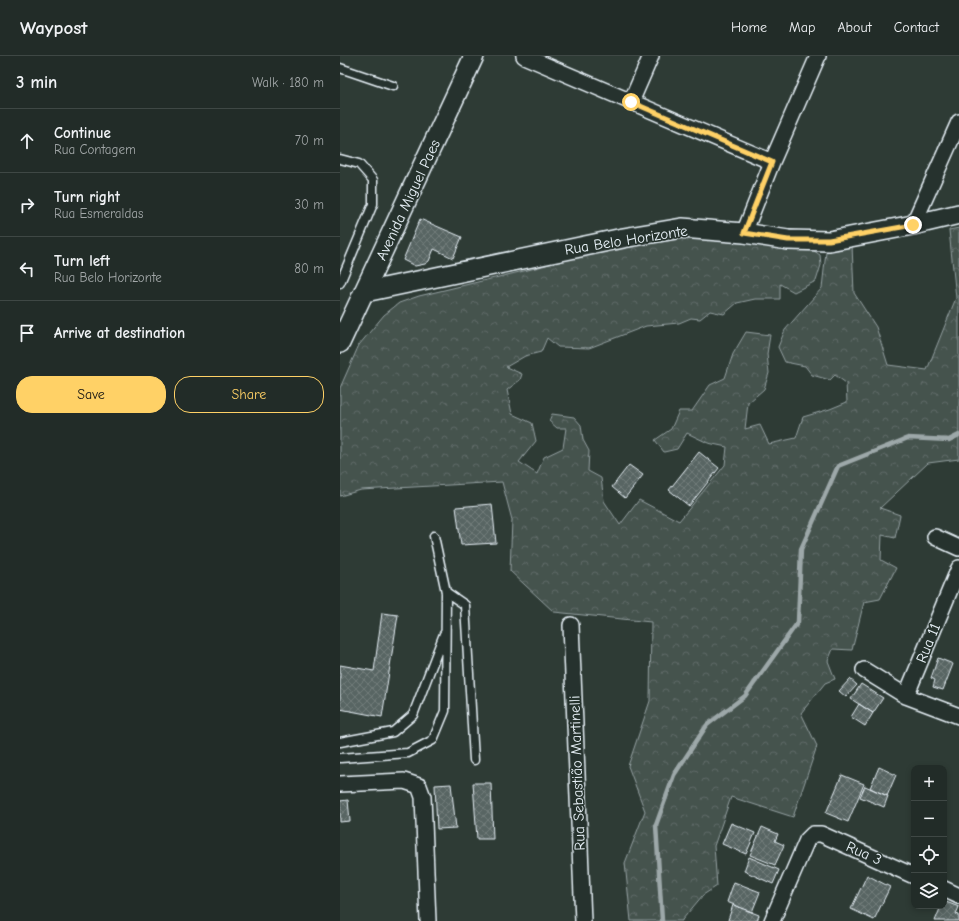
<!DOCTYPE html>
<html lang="en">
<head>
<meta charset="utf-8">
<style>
	:root { --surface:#222c28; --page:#2a3430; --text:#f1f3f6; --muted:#a2a7a8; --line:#3f4845; --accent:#ffd166 }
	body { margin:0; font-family:"Comic Neue",sans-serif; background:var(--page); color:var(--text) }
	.controls { position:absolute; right:12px; bottom:12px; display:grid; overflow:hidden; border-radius:8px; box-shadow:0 2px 6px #0003 }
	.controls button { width:36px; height:36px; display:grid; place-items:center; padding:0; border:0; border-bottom:1px solid var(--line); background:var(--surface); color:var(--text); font:20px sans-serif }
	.stop { position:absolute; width:12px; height:12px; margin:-9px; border:3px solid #ffd166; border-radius:50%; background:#fff }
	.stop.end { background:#ffd166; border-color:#fff; box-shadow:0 1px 4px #0008 }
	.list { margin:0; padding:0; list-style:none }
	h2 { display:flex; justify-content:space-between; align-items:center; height:52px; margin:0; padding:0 16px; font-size:17px }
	h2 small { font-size:13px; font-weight:400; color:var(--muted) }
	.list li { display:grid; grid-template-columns:26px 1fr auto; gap:12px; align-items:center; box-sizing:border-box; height:64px; padding:0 16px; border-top:1px solid var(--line) }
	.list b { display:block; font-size:15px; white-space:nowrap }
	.list p { margin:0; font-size:13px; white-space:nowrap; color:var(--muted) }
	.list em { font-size:13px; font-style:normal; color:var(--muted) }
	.actions { display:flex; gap:8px; padding:12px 16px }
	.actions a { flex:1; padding:9px 0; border:1px solid var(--accent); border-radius:16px; text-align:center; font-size:14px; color:var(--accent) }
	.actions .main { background:var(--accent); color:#111 }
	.icon { flex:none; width:22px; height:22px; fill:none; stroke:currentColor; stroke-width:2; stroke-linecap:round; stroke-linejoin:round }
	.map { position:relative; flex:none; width:619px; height:865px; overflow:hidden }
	header { display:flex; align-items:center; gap:24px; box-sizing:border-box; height:56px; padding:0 20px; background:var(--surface); border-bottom:1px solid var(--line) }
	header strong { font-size:19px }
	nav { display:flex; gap:22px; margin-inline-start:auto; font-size:14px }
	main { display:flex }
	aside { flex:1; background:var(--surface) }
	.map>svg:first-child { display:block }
	.forest { fill:url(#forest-crowns); stroke:#96a2a3 }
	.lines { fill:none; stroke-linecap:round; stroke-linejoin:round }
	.stream { stroke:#9da8a9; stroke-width:4.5 }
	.building { fill:url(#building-cross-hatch); stroke:#e8f1f8 }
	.service-casing { stroke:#e8f1f8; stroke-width:11 }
	.minor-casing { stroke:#e8f1f8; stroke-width:18 }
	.tertiary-casing { stroke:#e8f1f8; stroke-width:22 }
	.service { stroke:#26332d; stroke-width:8 }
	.minor { stroke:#26332d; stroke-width:15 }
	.tertiary { stroke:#26332d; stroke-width:19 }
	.route { stroke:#ffd166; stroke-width:5 }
	.labels { text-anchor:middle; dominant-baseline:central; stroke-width:3; stroke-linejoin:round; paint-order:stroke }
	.street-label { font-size:15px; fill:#e8f1f8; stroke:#26332d }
</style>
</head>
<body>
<header>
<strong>Waypost</strong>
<nav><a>Home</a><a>Map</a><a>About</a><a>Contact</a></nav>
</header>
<main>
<aside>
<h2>3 min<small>Walk · 180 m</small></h2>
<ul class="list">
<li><svg class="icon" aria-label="ahead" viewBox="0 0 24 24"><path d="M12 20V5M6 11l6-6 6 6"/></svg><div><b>Continue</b><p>Rua Contagem</p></div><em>70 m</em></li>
<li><svg class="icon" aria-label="right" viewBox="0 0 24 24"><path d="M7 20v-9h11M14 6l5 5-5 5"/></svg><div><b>Turn right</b><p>Rua Esmeraldas</p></div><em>30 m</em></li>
<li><svg class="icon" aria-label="left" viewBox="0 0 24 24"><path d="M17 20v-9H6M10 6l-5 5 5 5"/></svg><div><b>Turn left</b><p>Rua Belo Horizonte</p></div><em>80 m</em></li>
<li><svg class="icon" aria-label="arrive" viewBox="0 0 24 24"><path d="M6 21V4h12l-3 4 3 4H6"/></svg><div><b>Arrive at destination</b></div></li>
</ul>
<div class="actions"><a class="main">Save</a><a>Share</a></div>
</aside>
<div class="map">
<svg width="619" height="865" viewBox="0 0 619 865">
	<defs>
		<pattern id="forest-crowns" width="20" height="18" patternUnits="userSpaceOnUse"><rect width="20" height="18" fill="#45524e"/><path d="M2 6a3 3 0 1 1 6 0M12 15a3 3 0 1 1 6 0" fill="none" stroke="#606b68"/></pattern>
		<pattern id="building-cross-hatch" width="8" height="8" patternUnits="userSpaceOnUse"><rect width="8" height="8" fill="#596563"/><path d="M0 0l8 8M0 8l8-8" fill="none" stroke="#717c7a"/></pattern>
	</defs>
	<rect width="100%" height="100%" fill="#2e3b35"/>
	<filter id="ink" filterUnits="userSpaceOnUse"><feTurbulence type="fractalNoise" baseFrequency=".025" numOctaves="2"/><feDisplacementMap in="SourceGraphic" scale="8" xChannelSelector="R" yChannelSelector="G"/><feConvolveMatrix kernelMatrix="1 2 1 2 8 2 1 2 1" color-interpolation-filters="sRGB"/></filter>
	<g filter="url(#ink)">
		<path class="forest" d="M 619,172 L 619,403 L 588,407 L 540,452 L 560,459 L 555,482 L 542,479 L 541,504 L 556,512 L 540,543 L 524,546 L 512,594 L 493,593 L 488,605 L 495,623 L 485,627 L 461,657 L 477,690 L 453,761 L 391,741 L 374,790 L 377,830 L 363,839 L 342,864 L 342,865 L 291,865 L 285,807 L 305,755 L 288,710 L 310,645 L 311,566 L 214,556 L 170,515 L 172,464 L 162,426 L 21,434 L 0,440 L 0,332 L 19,289 L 44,259 L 59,247 L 79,240 L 188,214 L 278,189 L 340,178 L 467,190 L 480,199 L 481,209 L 476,225 L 454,236 L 440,228 L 440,243 L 415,243 L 397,247 L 384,258 L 370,255 L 360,263 L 351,262 L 339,267 L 306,270 L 249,292 L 218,291 L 207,282 L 201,296 L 185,300 L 166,311 L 182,318 L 180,324 L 167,334 L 172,358 L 192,367 L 196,385 L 179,406 L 197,418 L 204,401 L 223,392 L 226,372 L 217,372 L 209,365 L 212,358 L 234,361 L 241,369 L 243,384 L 249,395 L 248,415 L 261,422 L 264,445 L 280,469 L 299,444 L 339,465 L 385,409 L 387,391 L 368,387 L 347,377 L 337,393 L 324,396 L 315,384 L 331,373 L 339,355 L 352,355 L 370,329 L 385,322 L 393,298 L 406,276 L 430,279 L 427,298 L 429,317 L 424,333 L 408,347 L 405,373 L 420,369 L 429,388 L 456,382 L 463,361 L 490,353 L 507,346 L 506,327 L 495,319 L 490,324 L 472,319 L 465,310 L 445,306 L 438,291 L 445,274 L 482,232 L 486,196 L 512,189 L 514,237 L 536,271 L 548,309 L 587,314 L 616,242 L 609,174 Z"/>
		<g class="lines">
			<path class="stream" d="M 322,865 L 316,769 L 334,719 L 367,669 L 405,640 L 458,566 L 461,493 L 498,410 L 568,382 L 609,384 L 619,379"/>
		</g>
		<path class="building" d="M 80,163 L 122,181 L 113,202 L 94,193 L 89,205 L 85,208 L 75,210 L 63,204 Z
			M 359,396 L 379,412 L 349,450 L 329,434 Z
			M 289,409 L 303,419 L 285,442 L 272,431 Z
			M 152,448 L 156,487 L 121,489 L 116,451 Z
			M 42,557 L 58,559 L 42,661 L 0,653 L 0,609 L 34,615 Z
			M 598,602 L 613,608 L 603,634 L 593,631 L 595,624 L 591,622 Z
			M 510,623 L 517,629 L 506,641 L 499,635 Z
			M 521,628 L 543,642 L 533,657 L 511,643 Z
			M 519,648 L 533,657 L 525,670 L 511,661 Z
			M 539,711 L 556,719 L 547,740 L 530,732 Z
			M 502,719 L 524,728 L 508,766 L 486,757 Z
			M 133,727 L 151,727 L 153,783 L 137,783 Z
			M 111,728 L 116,772 L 97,773 L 95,729 Z
			M 525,730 L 548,740 L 544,751 L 520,741 Z
			M 8,744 L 10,765 L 0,766 L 0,745 Z
			M 391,767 L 415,777 L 406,798 L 382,788 Z
			M 422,771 L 438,778 L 435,785 L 444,789 L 435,809 L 410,799 Z
			M 409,801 L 439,814 L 433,828 L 404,815 Z
			M 527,819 L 550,831 L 534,864 L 511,853 Z
			M 394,826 L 420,836 L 412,856 L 387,846 Z
			M 605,846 L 606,846 L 619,851 L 616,858 L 619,859 L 619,865 L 595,865 L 601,850 L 604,850 Z
			M 393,849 L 419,859 L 417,865 L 392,865 L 388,864 Z"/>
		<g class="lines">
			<g class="service-casing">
				<path id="service" d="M 0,12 L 53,30
					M 0,103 L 19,108 L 33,124 L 33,148 L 0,227
					M 106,536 L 125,549 L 134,704
					M 0,686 L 53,676 L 73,659 L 104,578
					M 0,702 L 68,697 L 93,684 L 105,655 L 106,536 L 94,480"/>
			</g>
			<g class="minor-casing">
				<path id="minor" d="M 184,0 L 432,106
					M 291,46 L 311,0
					M 573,169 L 619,66
					M 404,177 L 432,106 L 478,0
					M 595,481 L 619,492
					M 231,569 L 243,865
					M 524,614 L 566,640 L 619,660
					M 566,640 L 619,512
					M 0,728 L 64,725 L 79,730 L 83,741 L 88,865
					M 604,833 L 619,840
					M 432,865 L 467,784 L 473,778 L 481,778 L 574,820"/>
			</g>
			<g class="tertiary-casing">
				<path id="tertiary" d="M 25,236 L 283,182 L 342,172 L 404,177 L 448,184 L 489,185 L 573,169 L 619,158
					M 0,287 L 134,0"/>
			</g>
			<use href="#service" class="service"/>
			<use href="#minor" class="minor"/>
			<use href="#tertiary" class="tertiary"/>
		</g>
	</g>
	<g class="lines" filter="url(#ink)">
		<path class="route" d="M 291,46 L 432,106 L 404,177 L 448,184 L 489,184 L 573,169"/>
	</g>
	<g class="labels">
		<g class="street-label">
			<text transform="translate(68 144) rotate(-65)">Avenida Miguel Paes</text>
			<text transform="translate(286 184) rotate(-9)">Rua Belo Horizonte</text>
			<text transform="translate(588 587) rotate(-68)">Rua 11</text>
			<text transform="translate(237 717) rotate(-92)">Rua Sebastião Martinelli</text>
			<text transform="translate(524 797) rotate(24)">Rua 3</text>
		</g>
	</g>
</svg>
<div class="controls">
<button>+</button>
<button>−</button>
<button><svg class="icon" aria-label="locate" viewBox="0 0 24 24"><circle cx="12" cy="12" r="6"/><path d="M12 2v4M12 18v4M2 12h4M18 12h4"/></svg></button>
<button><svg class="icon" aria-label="layers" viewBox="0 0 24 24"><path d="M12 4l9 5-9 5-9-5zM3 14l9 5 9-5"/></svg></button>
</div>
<div class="stop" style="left:291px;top:46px"></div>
<div class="stop end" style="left:573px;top:169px"></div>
</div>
</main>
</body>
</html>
